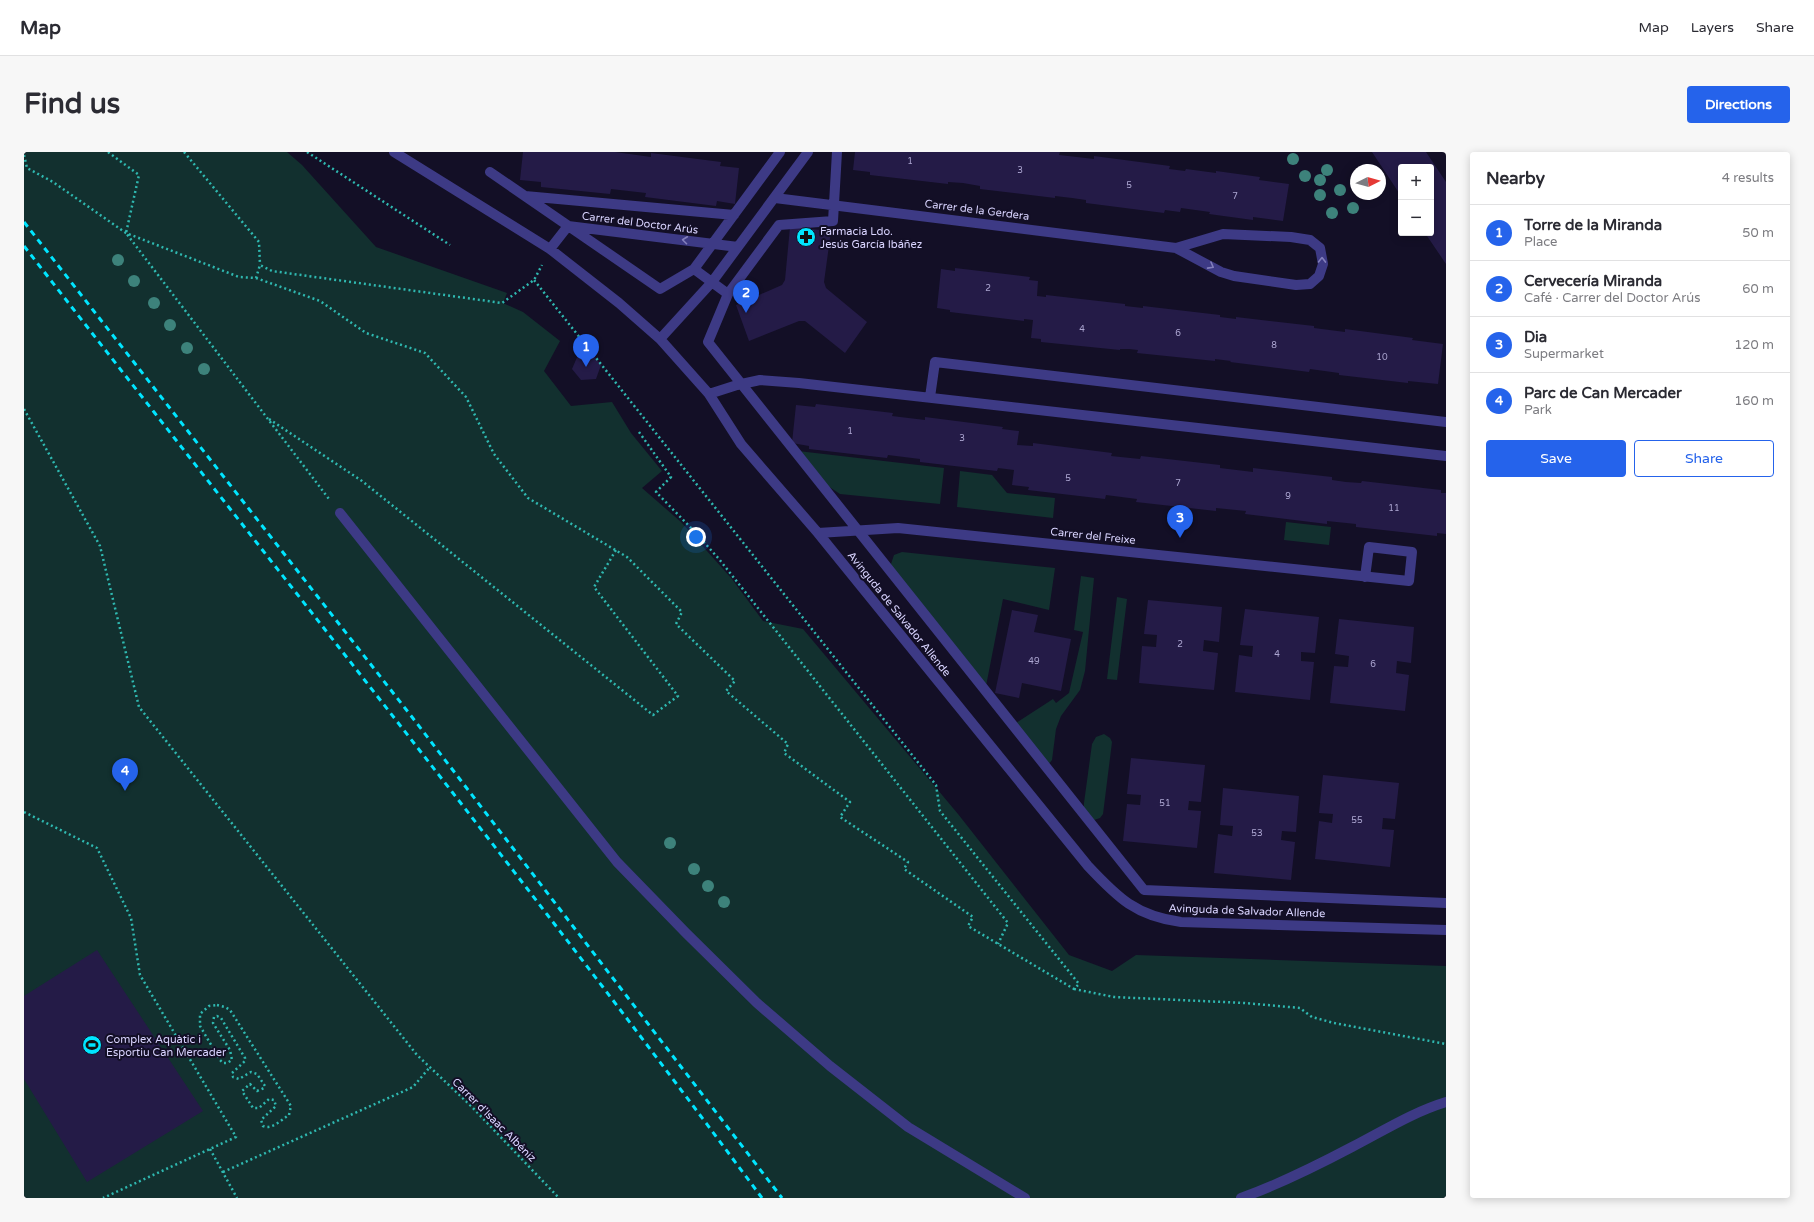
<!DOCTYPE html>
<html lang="en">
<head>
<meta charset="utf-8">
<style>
	:root { --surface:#fff; --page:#f7f7f7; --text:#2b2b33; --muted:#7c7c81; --line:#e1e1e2; --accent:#2563eb }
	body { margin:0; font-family:"Varela Round",sans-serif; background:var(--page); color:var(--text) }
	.controls { position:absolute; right:12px; top:12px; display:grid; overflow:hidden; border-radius:4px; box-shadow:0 2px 10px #0003 }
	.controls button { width:36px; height:36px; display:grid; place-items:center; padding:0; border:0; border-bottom:1px solid var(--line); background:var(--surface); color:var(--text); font:20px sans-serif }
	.compass { position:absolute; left:1326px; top:12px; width:36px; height:36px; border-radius:50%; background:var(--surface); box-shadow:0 2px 10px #0003; rotate:84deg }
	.you { position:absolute; left:672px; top:385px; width:14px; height:14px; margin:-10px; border:3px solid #fff; border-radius:50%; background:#1a73e8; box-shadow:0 0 0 6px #1a73e833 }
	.badge { display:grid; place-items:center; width:26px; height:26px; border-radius:50%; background:var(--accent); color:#fff; font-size:13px; font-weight:700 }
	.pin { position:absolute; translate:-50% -33px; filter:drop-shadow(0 1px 2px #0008) }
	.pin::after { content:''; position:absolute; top:21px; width:14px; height:12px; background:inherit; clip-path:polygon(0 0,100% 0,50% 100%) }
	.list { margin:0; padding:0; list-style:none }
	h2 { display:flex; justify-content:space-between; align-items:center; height:52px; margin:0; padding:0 16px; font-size:17px }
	h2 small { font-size:13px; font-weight:400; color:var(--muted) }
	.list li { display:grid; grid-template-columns:26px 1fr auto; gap:12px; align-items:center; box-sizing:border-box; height:56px; padding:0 16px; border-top:1px solid var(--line) }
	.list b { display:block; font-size:15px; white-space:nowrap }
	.list p { margin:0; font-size:13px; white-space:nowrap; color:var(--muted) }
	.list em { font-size:13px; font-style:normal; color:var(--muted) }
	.actions { display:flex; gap:8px; padding:12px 16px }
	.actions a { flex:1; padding:9px 0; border:1px solid var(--accent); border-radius:4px; text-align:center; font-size:14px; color:var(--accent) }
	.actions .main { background:var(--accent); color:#fff }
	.map { position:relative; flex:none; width:1422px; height:1046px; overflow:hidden; border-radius:4px }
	header { display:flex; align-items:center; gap:24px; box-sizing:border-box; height:56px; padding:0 20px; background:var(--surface); border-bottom:1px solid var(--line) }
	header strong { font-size:19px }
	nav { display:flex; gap:22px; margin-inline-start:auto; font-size:14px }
	.intro { display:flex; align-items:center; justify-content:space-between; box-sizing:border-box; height:96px; padding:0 24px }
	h1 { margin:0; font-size:28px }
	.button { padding:10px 18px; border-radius:4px; background:var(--accent); color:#fff; font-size:14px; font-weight:700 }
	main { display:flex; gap:24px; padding:0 24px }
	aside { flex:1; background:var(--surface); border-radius:4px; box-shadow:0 2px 10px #0003 }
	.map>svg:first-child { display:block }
	.green { fill:#12302f }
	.building { fill:#241b47 }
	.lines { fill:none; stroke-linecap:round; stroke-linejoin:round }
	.path { stroke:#2fb8b0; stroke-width:2.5; stroke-dasharray:2 3; stroke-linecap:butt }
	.minor { stroke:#3d3a85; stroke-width:10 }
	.rail { stroke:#00e5ff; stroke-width:3; stroke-dasharray:6 5; stroke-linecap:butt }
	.tree { fill:#3d827b }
	.oneway { stroke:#837fbc }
	.labels { text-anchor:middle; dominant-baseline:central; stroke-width:4; stroke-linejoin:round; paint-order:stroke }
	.number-label { font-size:9px; fill:#aca6d1 }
	.street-label { font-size:11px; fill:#d9d4ff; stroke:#130f26 }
	.poi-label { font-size:11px; fill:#d9d4ff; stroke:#130f26; text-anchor:start }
</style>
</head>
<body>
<header>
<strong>Map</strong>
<nav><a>Map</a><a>Layers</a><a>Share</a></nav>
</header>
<div class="intro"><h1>Find us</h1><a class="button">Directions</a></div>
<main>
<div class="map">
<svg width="1422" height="1046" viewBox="0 0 1422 1046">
	<rect width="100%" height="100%" fill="#130f26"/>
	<path class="green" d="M 0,0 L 263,0 L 278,13 L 352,95 L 483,141 L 479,151 L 499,160 L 536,189 L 520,219 L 547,254 L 588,250 L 607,281 L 638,319 L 618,336 L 657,370 L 708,427 L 739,469 L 779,477 L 934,662 L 1045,803 L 1088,819 L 1112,803 L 1422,814 L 1422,1046 L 0,1046 Z
		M 774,299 L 920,316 L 916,352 L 816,342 L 801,332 Z
		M 936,319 L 968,323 L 983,341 L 1031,346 L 1029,366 L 933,355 Z
		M 1262,370 L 1307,375 L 1305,393 L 1260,388 Z
		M 878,400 L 1031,416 L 1025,458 L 979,447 L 962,534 L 870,420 L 867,412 L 870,403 Z
		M 1057,424 L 1070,426 L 1061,519 L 1056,538 L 1037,564 L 1032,577 L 1028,608 L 1024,613 L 992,571 L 1029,547 L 1032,551 L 1045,541 L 1059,480 L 1050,478 Z
		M 1093,445 L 1103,447 L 1093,528 L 1083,527 Z
		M 1080,582 L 1086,586 L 1088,590 L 1079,662 L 1076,666 L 1070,668 L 1060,660 L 1060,651 L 1068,592 L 1072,585 Z"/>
	<path class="building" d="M 499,0 L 591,0 L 627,5 L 627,1 L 697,10 L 696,14 L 715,16 L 711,52 L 693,49 L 692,54 L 621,45 L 622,41 L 587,37 L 586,42 L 517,35 L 517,30 L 496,28 Z
		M 831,0 L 1036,0 L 1035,3 L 1053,5 L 1070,7 L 1070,4 L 1146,14 L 1145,17 L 1161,19 L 1162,17 L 1192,21 L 1192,19 L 1236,25 L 1235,28 L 1265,32 L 1259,69 L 1229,65 L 1229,68 L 1185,62 L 1186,60 L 1157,56 L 1156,60 L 1141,58 L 1140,61 L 1062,51 L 1062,48 L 1048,46 L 1031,44 L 1031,46 L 956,37 L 956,34 L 939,31 L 924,30 L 924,32 L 846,23 L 846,20 L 829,18 Z
		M 1348,0 L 1402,0 L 1422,30 L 1422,112 L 1401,81 L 1407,81 L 1407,15 L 1377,15 L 1377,44 Z
		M 766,75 L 807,79 L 800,130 L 802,136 L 843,170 L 821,201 L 781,169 L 775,169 L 725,189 L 712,153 L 758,133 L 761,128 Z
		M 931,116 L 1006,125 L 1005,128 L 1014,129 L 1013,144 L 1022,145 L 1022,143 L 1101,152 L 1101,154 L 1119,156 L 1119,154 L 1196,163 L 1196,165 L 1212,167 L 1212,165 L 1290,174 L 1290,176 L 1321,180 L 1321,177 L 1389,186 L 1388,188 L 1419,192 L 1414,232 L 1384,229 L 1384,231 L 1315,223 L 1315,221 L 1286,217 L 1285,220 L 1206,210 L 1207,209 L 1191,207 L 1191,209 L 1113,201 L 1114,198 L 1105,197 L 1096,197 L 1096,198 L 1017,190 L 1017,187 L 1007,186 L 1009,168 L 1000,167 L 1000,169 L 926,160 L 926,158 L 913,156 L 917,117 L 931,119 Z
		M 568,201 L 577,213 L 572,227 L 557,228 L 548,217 L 554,203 Z
		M 792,252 L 869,261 L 868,264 L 901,268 L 901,265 L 979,275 L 978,277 L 995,279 L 993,293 L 1009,294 L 1009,291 L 1088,301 L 1087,304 L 1116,307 L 1117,304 L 1196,313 L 1196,316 L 1229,320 L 1229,316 L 1308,325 L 1308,328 L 1322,330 L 1337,331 L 1338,329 L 1417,338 L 1417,341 L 1422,341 L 1422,382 L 1413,381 L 1413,384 L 1332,375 L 1332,372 L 1303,369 L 1303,372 L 1221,362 L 1222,359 L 1192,356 L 1192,359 L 1112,350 L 1113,347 L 1082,343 L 1081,347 L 1004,338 L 1005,335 L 988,333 L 990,318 L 974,316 L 973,319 L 896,310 L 896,307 L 864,303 L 863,306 L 785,297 L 785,294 L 768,291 L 772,253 L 791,255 Z
		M 1124,448 L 1198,455 L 1195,490 L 1180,488 L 1179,499 L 1194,501 L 1190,538 L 1115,531 L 1118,494 L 1132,495 L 1133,483 L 1120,482 Z
		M 1221,457 L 1295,465 L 1291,501 L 1277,500 L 1277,509 L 1290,510 L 1286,548 L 1211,540 L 1215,503 L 1228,505 L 1229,494 L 1216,493 Z
		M 988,458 L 1014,463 L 1010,480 L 1047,487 L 1037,539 L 998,531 L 995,546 L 971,541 Z
		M 1315,467 L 1390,475 L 1387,511 L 1373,509 L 1372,521 L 1385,523 L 1381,559 L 1306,551 L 1310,514 L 1324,515 L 1325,504 L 1311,502 Z
		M 1107,606 L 1181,613 L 1177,650 L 1165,649 L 1164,658 L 1177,659 L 1173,696 L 1099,689 L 1103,652 L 1116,653 L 1117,643 L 1103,642 Z
		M 1299,623 L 1375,631 L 1371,667 L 1359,666 L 1358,677 L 1370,678 L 1366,715 L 1291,707 L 1295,669 L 1308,671 L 1309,662 L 1295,661 Z
		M 1199,636 L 1275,644 L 1272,680 L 1258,679 L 1257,688 L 1271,690 L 1267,728 L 1190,721 L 1194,682 L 1208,684 L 1209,674 L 1196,673 Z
		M 73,798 L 179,959 L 63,1030 L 0,927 L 0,844 Z"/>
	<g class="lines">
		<path class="path" d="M 84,0 L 115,23 L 102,81 L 305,347
			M 160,0 L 235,90 L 236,113
			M 283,0 L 426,93
			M 0,3 L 3,16 L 29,30 L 102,81 L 215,125 L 232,126 L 236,113 L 248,119 L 478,151 L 510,128 L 518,113
			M 232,126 L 296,149 L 342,181 L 401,201 L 442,245 L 470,302 L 504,346 L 603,405 L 658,460 L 652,472 L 711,529 L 702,539 L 764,592 L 760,601 L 826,650 L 816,665 L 884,710 L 880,717 L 949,765 L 944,774 L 1050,837 L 1055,832 L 916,659 L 912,633 L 510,128
			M 0,257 L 76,394 L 115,555 L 393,903 L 446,953 L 535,1046
			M 245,267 L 338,329 L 629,563 L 654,544 L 570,435 L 592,398
			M 615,280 L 647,325 L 632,340 L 669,378 L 695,407 L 984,771 L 974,792
			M 0,660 L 73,696 L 107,766 L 116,823 L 212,985 L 79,1046
			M 1050,837 L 1090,845 L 1221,851 L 1276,856 L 1288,865 L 1310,871 L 1422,892
			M 193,853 L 201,855 L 206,858 L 267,954 L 265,963 C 257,968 248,978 239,974 L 237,968 L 252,954 L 250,948 L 245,947 L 235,956 L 229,956 L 218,939 L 226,932 L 233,939 L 240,936 L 241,934 L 233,922 L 227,920 L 215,927 L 209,925 L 208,921 L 221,909 L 221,906 L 197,866 L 193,864 L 190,865 L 189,871 L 206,898 L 208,908 L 203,911 L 199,911 L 196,908 L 176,874 L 176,862 L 185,854 Z
			M 186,997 L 213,1046
			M 199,1020 L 389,935 L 406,915"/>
		<path class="minor" d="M 370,0 L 526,97 L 595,151 L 636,187 L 685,242 L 717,292 L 794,381 L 1064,714 C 1094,746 1112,764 1157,770 L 1422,778
			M 756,0 L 670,117 L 704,142 L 684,190 L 1120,738 L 1422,751
			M 466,20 L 636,137 L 670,117
			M 501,44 L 710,63
			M 751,46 L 1152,96 L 1197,120 L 1210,124 L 1272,133 L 1286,132 L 1295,124 L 1299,112 L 1296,96 L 1286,88 L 1267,85 L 1199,82 L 1152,96
			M 526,97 L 544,74 L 714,95
			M 704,142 L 755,73 L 809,69 L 813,0
			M 636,187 L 688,130 L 784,0
			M 685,242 L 713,233 L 736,228 L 775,231 L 1422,304
			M 906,245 L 911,210 L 1422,270
			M 316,361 L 593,710 L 662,781 L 733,851 L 806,914 L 884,975 L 1001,1046
			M 794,381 L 874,376 L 1385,429 L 1388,400 L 1345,395 L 1341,425
			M 1217,1046 C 1256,1032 1292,1014 1328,995 C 1359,979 1389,960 1422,950"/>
		<path class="rail" d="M 0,70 L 388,565 L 758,1046
			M 0,94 C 247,411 499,724 738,1046"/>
	</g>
	<g class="tree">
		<circle cx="1269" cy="7" r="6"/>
		<circle cx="1303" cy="18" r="6"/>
		<circle cx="1281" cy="24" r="6"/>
		<circle cx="1296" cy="28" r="6"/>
		<circle cx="1316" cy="38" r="6"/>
		<circle cx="1296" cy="43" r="6"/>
		<circle cx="1329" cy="56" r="6"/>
		<circle cx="1308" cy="61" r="6"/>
		<circle cx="94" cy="108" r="6"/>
		<circle cx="110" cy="129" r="6"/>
		<circle cx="130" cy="151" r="6"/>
		<circle cx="146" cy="173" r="6"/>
		<circle cx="163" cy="196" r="6"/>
		<circle cx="180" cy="217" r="6"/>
		<circle cx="646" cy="691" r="6"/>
		<circle cx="670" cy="717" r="6"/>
		<circle cx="684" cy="734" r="6"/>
		<circle cx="700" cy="750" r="6"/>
	</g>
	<defs><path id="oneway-chevron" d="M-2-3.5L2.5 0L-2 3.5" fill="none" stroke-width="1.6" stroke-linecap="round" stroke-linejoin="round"/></defs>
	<g class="oneway">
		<use href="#oneway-chevron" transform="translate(661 88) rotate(-173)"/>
		<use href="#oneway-chevron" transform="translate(1298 108) rotate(-89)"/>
		<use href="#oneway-chevron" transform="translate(1187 114) rotate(29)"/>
	</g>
	<defs>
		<g id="pharmacy-disc" transform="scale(1)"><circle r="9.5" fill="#00e5ff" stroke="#130f26"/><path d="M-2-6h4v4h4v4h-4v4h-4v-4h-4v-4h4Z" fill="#111"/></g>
		<g id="stadium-disc" transform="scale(1)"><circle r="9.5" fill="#00e5ff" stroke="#130f26"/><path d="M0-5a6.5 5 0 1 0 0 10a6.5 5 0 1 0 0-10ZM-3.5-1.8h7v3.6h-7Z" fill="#111"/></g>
	</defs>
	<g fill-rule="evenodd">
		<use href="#pharmacy-disc" x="782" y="85"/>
		<use href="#stadium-disc" x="68" y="893"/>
	</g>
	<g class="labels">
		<g class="number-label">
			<text x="886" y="9">1</text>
			<text x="996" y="18">3</text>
			<text x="1105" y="33">5</text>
			<text x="1211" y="44">7</text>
			<text x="964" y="136">2</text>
			<text x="1058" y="177">4</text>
			<text x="1154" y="181">6</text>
			<text x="1250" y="193">8</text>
			<text x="1358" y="205">10</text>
			<text x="826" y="279">1</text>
			<text x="938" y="286">3</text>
			<text x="1044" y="326">5</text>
			<text x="1154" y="331">7</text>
			<text x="1264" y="344">9</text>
			<text x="1370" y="356">11</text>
			<text x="1156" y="492">2</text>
			<text x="1253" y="502">4</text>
			<text x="1010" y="509">49</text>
			<text x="1349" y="512">6</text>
			<text x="1141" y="651">51</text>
			<text x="1333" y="668">55</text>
			<text x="1233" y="681">53</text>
		</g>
		<g class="street-label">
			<text transform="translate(953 58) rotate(7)">Carrer de la Gerdera</text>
			<text transform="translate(616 71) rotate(7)">Carrer del Doctor Arús</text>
			<text transform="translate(1069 384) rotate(6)">Carrer del Freixe</text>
			<text transform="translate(875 462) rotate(51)">Avinguda de Salvador Allende</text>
			<text transform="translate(1223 759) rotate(2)">Avinguda de Salvador Allende</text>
			<text transform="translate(470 968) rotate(45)">Carrer d'Isaac Albéniz</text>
		</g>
		<g class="poi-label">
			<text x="796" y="79">Farmacia Ldo.<tspan x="796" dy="13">Jesús García Ibáñez</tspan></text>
			<text x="82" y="887">Complex Aquàtic i<tspan x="82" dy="13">Esportiu Can Mercader</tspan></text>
		</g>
	</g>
</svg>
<div class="controls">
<button>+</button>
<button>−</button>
</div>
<svg class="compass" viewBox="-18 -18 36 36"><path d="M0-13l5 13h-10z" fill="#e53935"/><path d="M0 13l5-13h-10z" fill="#7c7c81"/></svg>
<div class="you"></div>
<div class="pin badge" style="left:562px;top:215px">1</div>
<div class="pin badge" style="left:722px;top:161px">2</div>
<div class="pin badge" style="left:1156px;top:386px">3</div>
<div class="pin badge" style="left:101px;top:639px">4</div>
</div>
<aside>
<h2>Nearby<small>4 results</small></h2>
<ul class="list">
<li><span class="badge">1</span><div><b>Torre de la Miranda</b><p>Place</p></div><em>50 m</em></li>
<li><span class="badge">2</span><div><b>Cervecería Miranda</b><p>Café · Carrer del Doctor Arús</p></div><em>60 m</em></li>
<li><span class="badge">3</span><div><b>Dia</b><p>Supermarket</p></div><em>120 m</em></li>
<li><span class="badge">4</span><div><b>Parc de Can Mercader</b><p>Park</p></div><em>160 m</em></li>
</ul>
<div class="actions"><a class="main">Save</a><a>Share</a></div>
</aside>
</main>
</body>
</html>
